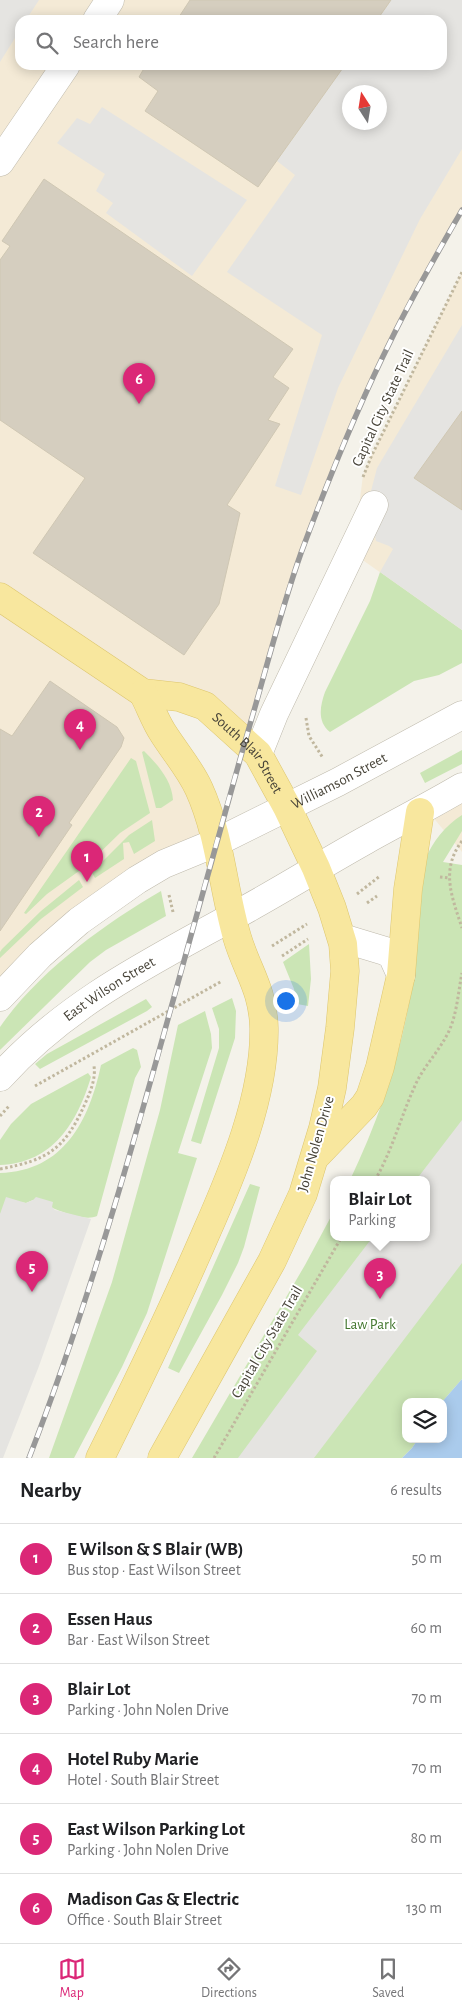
<!DOCTYPE html>
<html lang="en">
<head>
<meta charset="utf-8">
<style>
	:root { --surface:#fff; --page:#f6f6f6; --text:#202124; --muted:#757577; --line:#e0e0e0; --accent:#db2777 }
	body { margin:0; font-family:"Alegreya Sans",sans-serif; background:var(--page); color:var(--text) }
	.controls { position:absolute; right:15px; bottom:15px; display:grid; overflow:hidden; border-radius:10px; box-shadow:0 2px 12px #0003 }
	.controls button { width:45px; height:45px; display:grid; place-items:center; padding:0; border:0; border-bottom:1px solid var(--line); background:var(--surface); color:var(--text); font:25px sans-serif }
	.compass { position:absolute; left:342px; top:85px; width:45px; height:45px; border-radius:50%; background:var(--surface); box-shadow:0 2px 12px #0003; rotate:348deg }
	.you { position:absolute; left:285px; top:1000px; width:18px; height:18px; margin:-12px; border:4px solid #fff; border-radius:50%; background:#1a73e8; box-shadow:0 0 0 8px #1a73e833 }
	.badge { display:grid; place-items:center; width:32px; height:32px; border-radius:50%; background:var(--accent); color:#fff; font-size:16px; font-weight:700 }
	.pin { position:absolute; translate:-50% -41px; filter:drop-shadow(0 1px 2px #0008) }
	.pin::after { content:''; position:absolute; top:26px; width:18px; height:15px; background:inherit; clip-path:polygon(0 0,100% 0,50% 100%) }
	.popup { position:absolute; left:330px; top:1176px; width:100px; height:65px; box-sizing:border-box; display:grid; place-content:center; border-radius:10px; background:var(--surface); filter:drop-shadow(0 1px 4px #0005); font-size:16px; white-space:nowrap; color:var(--muted) }
	.popup b { font-size:19px; color:var(--text) }
	.popup::after { content:''; position:absolute; left:50%; top:100%; margin-left:-10px; border:10px solid transparent; border-top-color:var(--surface) }
	.list { margin:0; padding:0; list-style:none }
	h2 { display:flex; justify-content:space-between; align-items:center; height:65px; margin:0; padding:0 20px; font-size:21px }
	h2 small { font-size:16px; font-weight:400; color:var(--muted) }
	.list li { display:grid; grid-template-columns:32px 1fr auto; gap:15px; align-items:center; box-sizing:border-box; height:70px; padding:0 20px; border-top:1px solid var(--line) }
	.list b { display:block; font-size:19px; white-space:nowrap }
	.list p { margin:0; font-size:16px; white-space:nowrap; color:var(--muted) }
	.list em { font-size:16px; font-style:normal; color:var(--muted) }
	.icon { flex:none; width:28px; height:28px; fill:none; stroke:currentColor; stroke-width:2; stroke-linecap:round; stroke-linejoin:round }
	.map { position:relative; flex:none; width:462px; height:1458px; overflow:hidden }
	.search { position:absolute; background:var(--surface); box-shadow:0 2px 12px #0003; left:15px; right:15px; top:15px; height:55px; display:flex; align-items:center; gap:12px; box-sizing:border-box; padding:0 18px; border-radius:15px; color:var(--muted); font-size:19px }
	.sheet { height:485px; background:var(--surface) }
	nav { display:flex; justify-content:space-around; align-items:center; box-sizing:border-box; height:70px; border-top:1px solid var(--line); background:var(--surface); font-size:14px; color:var(--muted) }
	nav a { display:grid; justify-items:center; gap:2px }
	nav .on { color:var(--accent) }
	.map>svg:first-child { display:block }
	.commercial { fill:#f4ead6; fill-rule:evenodd }
	.green { fill:#cbe5b5 }
	.parking { fill:#e5e4e1; fill-rule:evenodd }
	.water { fill:#aacbec }
	.building { fill:#d5cebf; stroke:#cfc7b3 }
	.lines { fill:none; stroke-linecap:round; stroke-linejoin:round }
	.minor-casing { stroke:#bfbaac; stroke-width:29 }
	.major-casing { stroke:#ddc66e; stroke-width:29 }
	.path { stroke:#c0b79e; stroke-width:3; stroke-dasharray:2.5 2.5; stroke-linecap:butt }
	.minor { stroke:#fff; stroke-width:28 }
	.major { stroke:#f8e79e; stroke-width:28 }
	.rail-casing { stroke:#989898; stroke-width:5.5 }
	.rail { stroke:#fff; stroke-width:4; stroke-dasharray:11; stroke-linecap:butt }
	.labels { text-anchor:middle; dominant-baseline:central; stroke-width:4; stroke-linejoin:round; paint-order:stroke }
	.street-label { font-size:15px; fill:#474338; stroke:#fff }
	.park-label { font-size:15px; fill:#42762e; stroke:#fff }
</style>
</head>
<body>
<div class="map">
<svg width="462" height="1458" viewBox="0 0 462 1458">
	<rect width="100%" height="100%" fill="#f4f2ea"/>
	<path class="commercial" d="M 0,0 L 462,0 L 462,210 L 414,294 L 391,339 L 344,444 L 301,555 L 282,610 L 244,742 L 230,727 L 144,693 L 215,843 L 164,864 L 0,997 ZM 20,20 L 442,20 L 442,65 L 20,65 ZM 350,92 L 380,92 L 380,122 L 350,122 Z
		M 462,272 L 462,630 L 364,561 L 358,515 L 363,475 L 371,457 Z
		M 462,789 L 462,852 L 426,809 Z"/>
	<path class="green" d="M 380,572 L 462,630 L 462,663 L 439,675 L 414,681 L 330,732 C 317,722 320,706 325,692 L 370,601 Z
		M 462,750 L 462,764 L 425,783 L 420,773 Z
		M 144,751 C 157,764 172,780 173,800 L 161,808 L 156,808 L 142,752 Z
		M 131,758 L 136,761 L 150,813 L 120,833 L 86,866 L 47,894 L 26,914 L 24,913 Z
		M 462,815 L 462,831 L 443,862 L 462,865 L 462,1379 L 442,1402 L 406,1402 L 406,1439 L 418,1439 L 412,1448 L 402,1458 L 192,1458 L 305,1265 L 334,1211 L 334,1238 L 426,1238 L 426,1180 L 350,1180 C 380,1117 404,1048 413,977 C 418,938 421,899 425,860 C 433,841 445,826 462,815 Z
		M 152,820 L 155,841 L 134,854 L 129,842 L 123,843 L 124,859 L 95,878 L 91,871 L 98,866 L 129,835 Z
		M 79,880 L 83,887 L 41,919 L 0,958 L 0,952 L 2,949 L 41,911 Z
		M 161,891 L 166,916 L 106,950 L 90,962 L 0,1050 L 0,1027 C 38,972 104,924 161,891 Z
		M 309,944 L 311,979 L 308,1006 L 297,1004 L 294,989 L 283,962 Z
		M 232,998 L 236,1011 L 235,1038 L 201,1144 L 191,1141 L 219,1048 L 219,1029 L 212,1008 Z
		M 146,999 L 152,1007 L 147,1011 L 40,1069 L 35,1064 L 47,1054 Z
		M 205,1011 L 211,1034 L 212,1048 L 178,1153 L 197,1158 L 147,1313 L 122,1367 L 74,1458 L 49,1458 L 112,1282 L 160,1110 L 178,1025 Z
		M 133,1048 L 137,1050 L 141,1067 L 135,1078 L 97,1216 C 82,1223 49,1206 33,1200 L 26,1203 L 19,1202 L 0,1214 L 0,1173 C 64,1171 89,1121 101,1065 Z
		M 88,1073 L 91,1077 C 77,1123 53,1163 0,1165 L 0,1140 L 11,1124 L 31,1104 Z
		M 250,1184 L 260,1187 L 244,1247 L 238,1263 L 222,1295 L 179,1373 L 168,1368 Z"/>
	<path class="parking" d="M 0,0 L 39,0 L 26,20 L 20,20 L 20,30 L 0,62 Z
		M 391,0 L 462,0 L 462,149 L 420,219 L 338,388 L 301,495 L 275,486 L 322,335 L 227,272 L 295,175 L 277,161 L 345,65 L 442,65 L 442,20 L 377,20 ZM 350,92 L 380,92 L 380,122 L 350,122 Z
		M 102,107 L 247,200 L 192,276 L 106,213 L 113,203 L 96,191 L 105,174 L 57,143 L 77,118 L 90,124 Z
		M 462,325 L 462,411 L 414,478 L 462,510 L 462,630 L 380,572 L 393,549 L 389,546 L 376,541 L 370,508 L 371,491 L 377,468 Z
		M 462,1120 L 462,1263 L 314,1458 L 238,1458 L 317,1351 L 298,1335 L 372,1238 L 426,1238 L 426,1180 L 416,1180 Z
		M 6,1197 L 26,1203 L 33,1200 L 36,1197 L 53,1202 L 52,1207 L 55,1210 L 91,1219 L 39,1366 L 3,1458 L 0,1458 L 0,1214 Z"/>
	<path class="water" d="M 462,1379 L 462,1458 L 402,1458 L 412,1448 L 418,1439 L 443,1439 L 442,1402 Z"/>
	<path class="building" d="M 190,0 L 391,0 L 377,20 L 177,20 Z
		M 146,65 L 345,65 L 258,187 L 145,111 L 158,91 L 139,77 Z
		M 44,179 L 293,349 L 273,377 L 289,388 L 268,420 L 280,424 L 227,505 L 240,513 L 219,604 L 184,655 L 33,553 L 85,478 L 0,420 L 0,260 L 10,246 L 2,241 Z
		M 462,411 L 462,510 L 414,478 Z
		M 50,681 L 117,727 L 124,738 L 121,747 L 69,823 L 72,825 L 0,931 L 0,729 L 12,736 Z"/>
	<g class="lines">
		<g class="minor-casing">
			<g id="minor">
				<path d="M 97,20 L 110,0"/>
				<path d="M 0,162 L 66,65"/>
				<path d="M 258,754 L 274,714 L 374,505"/>
				<path d="M 342,938 L 385,951 L 392,955 L 401,975"/>
				<path id="s1" d="M 0,997 L 40,955 L 79,921 L 137,880 L 164,864 L 215,843 L 338,782 L 462,715"/>
				<path id="s2" d="M 0,1077 C 66,1004 147,964 232,917 C 277,893 321,865 366,840 C 398,822 430,806 462,787"/>
			</g>
		</g>
		<g class="major-casing">
			<g id="major">
				<path id="s3" d="M 0,597 L 143,693 L 179,697 L 205,706 L 258,754 L 287,807 L 316,868 L 332,908 L 343,944 L 345,971 L 340,1028 L 332,1088 L 323,1128 L 303,1194 L 272,1261 L 162,1458"/>
				<path d="M 317,1155 L 364,1106 L 370,1097 L 380,1067 L 401,975 L 408,889 L 420,812"/>
				<path d="M 100,1458 C 137,1384 173,1309 206,1233 C 233,1172 265,1096 264,1028 C 263,989 247,971 237,937 C 223,889 220,835 199,789 C 190,769 175,752 163,733 C 155,721 150,706 143,693"/>
			</g>
		</g>
		<path class="path" d="M 363,477 L 371,457 L 462,272
			M 306,718 L 309,736 L 323,758
			M 462,841 C 440,870 452,897 462,928
			M 440,877 L 449,878
			M 357,894 L 380,876
			M 169,895 L 173,912
			M 367,903 L 377,896
			M 272,946 L 307,924
			M 282,956 L 308,939
			M 35,1086 L 222,981
			M 0,1116 L 10,1105
			M 0,1169 C 47,1160 64,1150 84,1106 C 90,1093 96,1079 94,1066
			M 375,1180 C 392,1151 400,1119 414,1088 C 422,1068 438,1053 448,1033 C 457,1015 458,993 462,973
			M 214,1458 L 341,1238"/>
		<use href="#minor" class="minor"/>
		<use href="#major" class="major"/>
		<g class="rail-casing">
			<path id="rail" d="M 29,1458 C 93,1293 140,1121 187,950 C 210,866 233,783 257,700 C 271,650 284,601 301,553 C 328,480 357,408 392,338 C 413,295 438,252 462,210"/>
		</g>
		<use href="#rail" class="rail"/>
	</g>
	<g class="labels">
		<g class="street-label">
			<text transform="translate(383 408) rotate(-65)">Capital City State Trail</text>
			<text stroke="none"><textPath href="#s3" startOffset="300">South Blair Street</textPath></text>
			<text stroke="none"><textPath href="#s1" startOffset="406">Williamson Street</textPath></text>
			<text stroke="none"><textPath href="#s2" startOffset="141">East Wilson Street</textPath></text>
			<text transform="translate(316 1144) rotate(-74)">John Nolen Drive</text>
			<text transform="translate(267 1342) rotate(-60)">Capital City State Trail</text>
		</g>
		<g class="park-label">
			<text x="370" y="1324">Law Park</text>
		</g>
	</g>
</svg>
<div class="controls">
<button><svg class="icon" aria-label="layers" viewBox="0 0 24 24"><path d="M12 4l9 5-9 5-9-5zM3 14l9 5 9-5"/></svg></button>
</div>
<svg class="compass" viewBox="-18 -18 36 36"><path d="M0-13l5 13h-10z" fill="#e53935"/><path d="M0 13l5-13h-10z" fill="#757577"/></svg>
<div class="you"></div>
<div class="pin badge" style="left:87px;top:882px">1</div>
<div class="pin badge" style="left:39px;top:837px">2</div>
<div class="pin badge" style="left:380px;top:1299px">3</div>
<div class="popup"><b>Blair Lot</b>Parking</div>
<div class="pin badge" style="left:80px;top:750px">4</div>
<div class="pin badge" style="left:32px;top:1292px">5</div>
<div class="pin badge" style="left:139px;top:404px">6</div>
<div class="search"><svg class="icon" aria-label="search" viewBox="0 0 24 24"><circle cx="10" cy="10" r="6"/><path d="M15 15l6 6"/></svg>Search here</div>
</div>
<section class="sheet">
<h2>Nearby<small>6 results</small></h2>
<ul class="list">
<li><span class="badge">1</span><div><b>E Wilson &amp; S Blair (WB)</b><p>Bus stop · East Wilson Street</p></div><em>50 m</em></li>
<li><span class="badge">2</span><div><b>Essen Haus</b><p>Bar · East Wilson Street</p></div><em>60 m</em></li>
<li><span class="badge">3</span><div><b>Blair Lot</b><p>Parking · John Nolen Drive</p></div><em>70 m</em></li>
<li><span class="badge">4</span><div><b>Hotel Ruby Marie</b><p>Hotel · South Blair Street</p></div><em>70 m</em></li>
<li><span class="badge">5</span><div><b>East Wilson Parking Lot</b><p>Parking · John Nolen Drive</p></div><em>80 m</em></li>
<li><span class="badge">6</span><div><b>Madison Gas &amp; Electric</b><p>Office · South Blair Street</p></div><em>130 m</em></li>
</ul>
</section>
<nav>
<a class="on"><svg class="icon" aria-label="map" viewBox="0 0 24 24"><path d="M3 6l6-2 6 2 6-2v14l-6 2-6-2-6 2zM9 4v14M15 6v14"/></svg>Map</a>
<a><svg class="icon" aria-label="directions" viewBox="0 0 24 24"><path d="M12 3l9 9-9 9-9-9zM9 14v-3h6M13 9l2 2-2 2"/></svg>Directions</a>
<a><svg class="icon" aria-label="saved" viewBox="0 0 24 24"><path d="M7 4h10v16l-5-4-5 4z"/></svg>Saved</a>
</nav>
</body>
</html>
